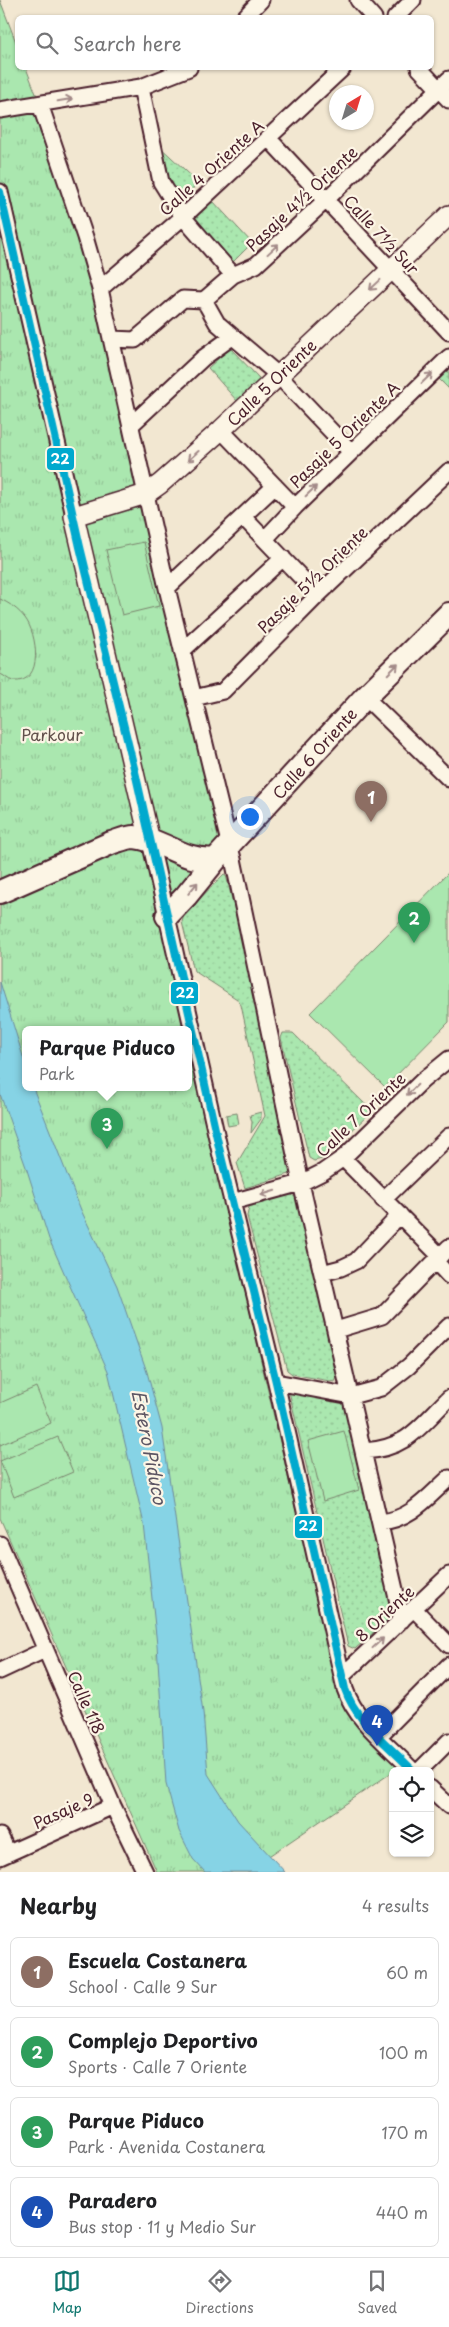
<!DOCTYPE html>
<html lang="en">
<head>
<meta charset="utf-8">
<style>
	:root { --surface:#fff; --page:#f2f2f2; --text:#202124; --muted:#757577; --line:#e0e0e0; --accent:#0f766e }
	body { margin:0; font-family:"Playpen Sans",sans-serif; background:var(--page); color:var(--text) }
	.controls { position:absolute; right:15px; bottom:15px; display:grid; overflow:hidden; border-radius:8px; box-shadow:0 1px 4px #0004 }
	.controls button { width:45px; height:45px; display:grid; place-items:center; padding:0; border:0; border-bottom:1px solid var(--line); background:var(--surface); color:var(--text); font:25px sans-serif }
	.compass { position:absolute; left:329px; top:85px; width:45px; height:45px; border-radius:50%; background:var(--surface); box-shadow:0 1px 4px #0004; rotate:38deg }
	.you { position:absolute; left:249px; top:816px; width:18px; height:18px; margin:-12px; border:4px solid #fff; border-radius:50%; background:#1a73e8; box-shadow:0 0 0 8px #1a73e833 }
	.badge { display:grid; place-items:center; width:32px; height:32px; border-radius:50%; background:var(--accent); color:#fff; font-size:16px; font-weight:700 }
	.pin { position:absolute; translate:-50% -41px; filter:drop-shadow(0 1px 2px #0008) }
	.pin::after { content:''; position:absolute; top:26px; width:18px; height:15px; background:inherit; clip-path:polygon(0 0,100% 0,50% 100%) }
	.popup { position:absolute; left:22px; top:1026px; width:170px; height:65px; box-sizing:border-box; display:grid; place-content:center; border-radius:8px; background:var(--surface); filter:drop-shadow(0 1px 4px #0005); font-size:16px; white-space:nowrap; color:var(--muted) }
	.popup b { font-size:19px; color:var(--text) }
	.popup::after { content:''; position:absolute; left:50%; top:100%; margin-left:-10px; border:10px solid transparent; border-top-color:var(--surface) }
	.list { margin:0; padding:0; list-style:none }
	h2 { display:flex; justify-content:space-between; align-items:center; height:65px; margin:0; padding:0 20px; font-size:21px }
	h2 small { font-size:16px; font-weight:400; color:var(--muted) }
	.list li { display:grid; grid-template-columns:32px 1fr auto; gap:15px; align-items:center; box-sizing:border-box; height:70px; margin:0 10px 10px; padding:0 10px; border:1px solid var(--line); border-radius:8px }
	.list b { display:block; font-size:19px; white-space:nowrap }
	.list p { margin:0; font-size:16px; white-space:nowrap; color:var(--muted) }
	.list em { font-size:16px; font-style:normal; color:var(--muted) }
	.icon { flex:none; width:28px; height:28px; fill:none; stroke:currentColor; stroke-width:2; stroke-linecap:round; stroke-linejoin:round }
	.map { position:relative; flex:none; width:449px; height:1872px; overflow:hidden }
	.search { position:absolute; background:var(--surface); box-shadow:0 1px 4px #0004; left:15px; right:15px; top:15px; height:55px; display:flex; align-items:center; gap:12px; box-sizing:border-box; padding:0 18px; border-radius:8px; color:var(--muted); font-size:19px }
	.sheet { height:385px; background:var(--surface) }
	nav { display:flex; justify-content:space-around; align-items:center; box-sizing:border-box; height:70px; border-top:1px solid var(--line); background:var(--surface); font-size:14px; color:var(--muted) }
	nav a { display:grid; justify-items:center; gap:2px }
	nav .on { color:var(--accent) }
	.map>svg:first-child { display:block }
	.grass { fill:url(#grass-dots); stroke:#7a836d }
	.park { fill:url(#park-tufts); stroke:#7a836d }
	.garden { fill:#aae7af; stroke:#7a836d }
	.water { fill:#86d3e5; stroke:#6e8b9b }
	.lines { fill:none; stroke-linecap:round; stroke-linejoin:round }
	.minor-casing { stroke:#4a1f2b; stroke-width:19 }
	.tertiary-casing { stroke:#4a1f2b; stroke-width:22 }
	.secondary-casing { stroke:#4a1f2b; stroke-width:26 }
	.minor { stroke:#fcf5e5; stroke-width:15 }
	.tertiary { stroke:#fcf5e5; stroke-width:19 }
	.secondary { stroke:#fcf5e5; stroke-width:22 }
	.bus-1-casing { stroke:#fcf5e5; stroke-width:11 }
	.bus-1 { stroke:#00a9ce; stroke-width:8 }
	.oneway { stroke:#a38a88 }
	.labels { text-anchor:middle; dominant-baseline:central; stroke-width:4.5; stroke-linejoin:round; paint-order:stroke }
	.street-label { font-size:16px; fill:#4a1f2b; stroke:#fcf5e5 }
	.park-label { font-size:16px; fill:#62514c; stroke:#fcf5e5 }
	.water-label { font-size:18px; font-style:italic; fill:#5c5563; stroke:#fcf5e5 }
	.line-badge { stroke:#fcf5e5; stroke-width:2 }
	.badge-label { font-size:14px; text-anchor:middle; font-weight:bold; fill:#fff }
</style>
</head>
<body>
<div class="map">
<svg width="449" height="1872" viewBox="0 0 449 1872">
	<defs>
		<pattern id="grass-dots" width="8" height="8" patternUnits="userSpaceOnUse" patternTransform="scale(1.25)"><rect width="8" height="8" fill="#aae7af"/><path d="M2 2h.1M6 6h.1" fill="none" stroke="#94c697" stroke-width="1.8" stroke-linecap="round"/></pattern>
		<pattern id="park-tufts" width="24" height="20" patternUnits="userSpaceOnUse" patternTransform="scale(1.25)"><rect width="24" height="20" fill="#aae7af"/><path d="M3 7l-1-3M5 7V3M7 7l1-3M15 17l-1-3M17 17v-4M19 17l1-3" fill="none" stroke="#94c697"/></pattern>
	</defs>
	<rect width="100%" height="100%" fill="#f2e7d1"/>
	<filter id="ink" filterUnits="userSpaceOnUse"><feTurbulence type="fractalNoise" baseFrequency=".02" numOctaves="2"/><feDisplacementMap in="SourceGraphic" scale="10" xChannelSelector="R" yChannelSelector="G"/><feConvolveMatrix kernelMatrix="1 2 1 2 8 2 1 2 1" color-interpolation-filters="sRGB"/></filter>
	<g filter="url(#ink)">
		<path class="grass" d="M 157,144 L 199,183 L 178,202 L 161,174 Z
			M 212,200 L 252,243 L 228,267 L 189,221 Z
			M 230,348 L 260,379 L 237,401 L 208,368 Z
			M 449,366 L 449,389 L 437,377 Z
			M 224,874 L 226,875 L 299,1171 L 245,1188 L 237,1163 L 265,1116 L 241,1005 L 237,999 L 194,971 L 182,922 L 184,915 Z
			M 283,1033 L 293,1033 L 370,1109 L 369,1114 L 322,1159 L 314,1161 L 309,1158 L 281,1038 Z
			M 261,1112 L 261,1119 L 251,1133 L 252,1122 L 250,1115 Z
			M 237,1113 L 239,1124 L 228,1126 L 226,1115 Z
			M 290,1194 L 297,1198 L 338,1375 L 335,1382 L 292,1374 L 287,1370 L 247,1216 L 249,1207 Z
			M 289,1391 L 344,1402 L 350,1411 L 391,1610 L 390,1618 L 355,1649 L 348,1646 Z"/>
		<path class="park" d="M 0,0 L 17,45 L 18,68 L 26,68 L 40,104 L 96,287 L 226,844 L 162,921 L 186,1030 L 26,1030 L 26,1088 L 188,1088 L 188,1038 L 265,1378 L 339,1695 C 350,1725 378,1745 400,1767 L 254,1866 L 257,1872 L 157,1872 L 0,1518 Z"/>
		<path class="garden" d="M 144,542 L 159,606 L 122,615 L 106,550 Z
			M 0,599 C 9,603 19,610 25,618 C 37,633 45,684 13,681 C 8,680 4,675 0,674 Z
			M 449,872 L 449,1022 L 385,1087 L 310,1013 Z
			M 36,1387 L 51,1423 L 0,1445 L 0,1403 Z
			M 344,1431 L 359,1490 L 323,1501 L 308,1441 Z
			M 58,1437 L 73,1472 L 14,1497 L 0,1461 Z"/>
		<path class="water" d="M 0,982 L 26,1066 L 26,1088 L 33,1088 L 81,1210 L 117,1286 L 147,1372 L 162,1428 L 203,1712 L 208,1774 L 238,1821 L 285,1872 L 205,1872 L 193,1859 L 179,1831 L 166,1784 L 157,1645 L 144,1524 L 108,1371 L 49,1239 L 27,1170 L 0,1094 Z"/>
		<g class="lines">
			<g class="minor-casing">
				<path id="minor" d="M 358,0 L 374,18
					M 244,18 L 261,0
					M 395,18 L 413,0
					M 419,68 L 449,100
					M 141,87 L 161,182 L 183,217 L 233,275
					M 40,104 L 85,237 L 100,289 L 167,588 L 233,859 L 301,1183 L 402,1620
					M 0,110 L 141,87 L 189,68
					M 269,139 L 449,332
					M 0,192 L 74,516
					M 100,289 L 183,217 L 343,68
					M 204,300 L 217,323 L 278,375 L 351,452
					M 111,339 L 135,340 L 183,299 L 204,300 L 233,275 L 256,265 L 326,200 L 449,79
					M 131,425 L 203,358 L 232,337
					M 221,430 L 295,507
					M 244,518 L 318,595
					M 265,539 L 295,507 L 449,357
					M 167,588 L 275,486
					M 182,651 L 283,558
					M 365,697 L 449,779
					M 194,698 L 223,691 L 318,595 L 449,471
					M 150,841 L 221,1156 L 276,1382 L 345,1689 C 356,1722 390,1746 413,1771
					M 343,1158 L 440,1256
					M 383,1200 L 449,1136
					M 232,1202 L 301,1183 L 323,1172 L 343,1158 L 422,1081 L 449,1059
					M 435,1261 L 449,1276
					M 322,1273 L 341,1268 L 356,1261 L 400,1215
					M 336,1330 L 382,1316 L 449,1247
					M 276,1382 L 351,1396 L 381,1388 L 409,1366 L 449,1326
					M 364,1451 C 407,1449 420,1426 449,1398
					M 380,1522 C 410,1520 428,1497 449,1478
					M 0,1544 L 113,1806 L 145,1872
					M 414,1609 L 449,1645
					M 0,1671 L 45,1650
					M 342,1676 L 449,1575
					M 379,1736 L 449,1665
					M 419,1771 L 449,1741
					M 430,1788 L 449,1806
					M 0,1836 L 8,1853
					M 0,1857 L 113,1806"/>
			</g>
			<g class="tertiary-casing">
				<path id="tertiary" d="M 150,841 L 74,516 L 146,494 L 160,484 L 221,430 L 449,215"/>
			</g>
			<g class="secondary-casing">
				<path id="secondary" d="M 0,892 L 111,843 C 118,841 127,837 134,837 C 163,839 184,863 216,859 L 365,697 L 449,614
					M 167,916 L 186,896 L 216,859"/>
			</g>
			<use href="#minor" class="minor"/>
			<use href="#tertiary" class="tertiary"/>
			<use href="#secondary" class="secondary"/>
			<g class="bus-1-casing">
				<path id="bus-1" d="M 0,192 L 80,547 L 136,776 L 221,1156 L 276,1382 L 345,1689 C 356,1722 390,1746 413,1771"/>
			</g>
			<use href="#bus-1" class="bus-1"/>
		</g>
		<defs><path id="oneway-shaft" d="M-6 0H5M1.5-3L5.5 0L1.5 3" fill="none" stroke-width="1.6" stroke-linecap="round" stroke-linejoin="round" transform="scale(1.25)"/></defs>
		<g class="oneway">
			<use href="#oneway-shaft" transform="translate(65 100) rotate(-10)"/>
			<use href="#oneway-shaft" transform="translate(273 249) rotate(-43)"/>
			<use href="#oneway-shaft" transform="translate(375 285) rotate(137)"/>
			<use href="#oneway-shaft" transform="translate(427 378) rotate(-44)"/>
			<use href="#oneway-shaft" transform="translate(193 456) rotate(138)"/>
			<use href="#oneway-shaft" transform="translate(311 491) rotate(-44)"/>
			<use href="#oneway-shaft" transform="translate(393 669) rotate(-45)"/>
			<use href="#oneway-shaft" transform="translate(193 888) rotate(-51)"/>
			<use href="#oneway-shaft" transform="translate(412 1090) rotate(136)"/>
			<use href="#oneway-shaft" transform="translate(268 1193) rotate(163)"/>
			<use href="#oneway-shaft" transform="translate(378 1643) rotate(-43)"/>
		</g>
	</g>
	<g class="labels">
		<g class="street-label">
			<text transform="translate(211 167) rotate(-42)">Calle 4 Oriente A</text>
			<text transform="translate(301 198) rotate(-43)">Pasaje 4½ Oriente</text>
			<text transform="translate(382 234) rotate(47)">Calle 7½ Sur</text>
			<text transform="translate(271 382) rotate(-44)">Calle 5 Oriente</text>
			<text transform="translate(344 434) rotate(-44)">Pasaje 5 Oriente A</text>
			<text transform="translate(312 579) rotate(-44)">Pasaje 5½ Oriente</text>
			<text transform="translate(314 753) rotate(-48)">Calle 6 Oriente</text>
			<text transform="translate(360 1114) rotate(-43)">Calle 7 Oriente</text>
			<text transform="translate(384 1613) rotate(-43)">8 Oriente</text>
			<text transform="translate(87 1702) rotate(66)">Calle 118</text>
			<text transform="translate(63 1810) rotate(-24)">Pasaje 9</text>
		</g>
		<g class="park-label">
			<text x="52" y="734">Parkour</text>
		</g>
		<g class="water-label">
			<text transform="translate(150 1447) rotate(79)">Estero Piduco</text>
		</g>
	</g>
	<g class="line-badge">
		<rect x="46" y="447" width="29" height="24" rx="5" fill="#00a9ce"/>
		<rect x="170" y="981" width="29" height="24" rx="5" fill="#00a9ce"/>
		<rect x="294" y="1515" width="29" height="24" rx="5" fill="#00a9ce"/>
	</g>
	<g class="badge-label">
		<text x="60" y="464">22</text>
		<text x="185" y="998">22</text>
		<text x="308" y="1531">22</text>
	</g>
</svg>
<div class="controls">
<button><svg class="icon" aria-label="locate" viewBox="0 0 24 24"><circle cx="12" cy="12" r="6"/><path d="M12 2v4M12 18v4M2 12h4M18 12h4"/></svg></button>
<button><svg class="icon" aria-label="layers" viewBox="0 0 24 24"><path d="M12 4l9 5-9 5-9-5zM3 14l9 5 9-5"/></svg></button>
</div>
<svg class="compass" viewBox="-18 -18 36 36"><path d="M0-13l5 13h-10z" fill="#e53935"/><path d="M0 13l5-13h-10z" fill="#757577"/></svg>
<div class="you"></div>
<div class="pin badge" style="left:371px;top:822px;background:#8d6e63">1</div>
<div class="pin badge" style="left:414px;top:943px;background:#2e9e5b">2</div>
<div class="pin badge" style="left:107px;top:1149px;background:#2e9e5b">3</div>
<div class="popup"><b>Parque Piduco</b>Park</div>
<div class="pin badge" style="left:377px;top:1746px;background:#1a4fb4">4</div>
<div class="search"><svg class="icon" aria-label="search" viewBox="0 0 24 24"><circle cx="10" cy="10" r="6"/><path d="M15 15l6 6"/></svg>Search here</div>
</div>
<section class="sheet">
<h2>Nearby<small>4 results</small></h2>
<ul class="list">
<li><span class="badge" style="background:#8d6e63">1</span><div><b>Escuela Costanera</b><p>School · Calle 9 Sur</p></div><em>60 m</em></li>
<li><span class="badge" style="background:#2e9e5b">2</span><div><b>Complejo Deportivo</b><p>Sports · Calle 7 Oriente</p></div><em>100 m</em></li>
<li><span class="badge" style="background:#2e9e5b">3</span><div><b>Parque Piduco</b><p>Park · Avenida Costanera</p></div><em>170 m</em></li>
<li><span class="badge" style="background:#1a4fb4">4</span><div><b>Paradero</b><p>Bus stop · 11 y Medio Sur</p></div><em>440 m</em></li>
</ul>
</section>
<nav>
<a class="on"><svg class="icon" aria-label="map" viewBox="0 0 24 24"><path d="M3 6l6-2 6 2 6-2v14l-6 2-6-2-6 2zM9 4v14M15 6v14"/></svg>Map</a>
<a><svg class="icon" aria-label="directions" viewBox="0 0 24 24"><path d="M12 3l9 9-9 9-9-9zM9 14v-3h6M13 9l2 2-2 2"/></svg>Directions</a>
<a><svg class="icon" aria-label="saved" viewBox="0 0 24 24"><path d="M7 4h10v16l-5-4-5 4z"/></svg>Saved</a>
</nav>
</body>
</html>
